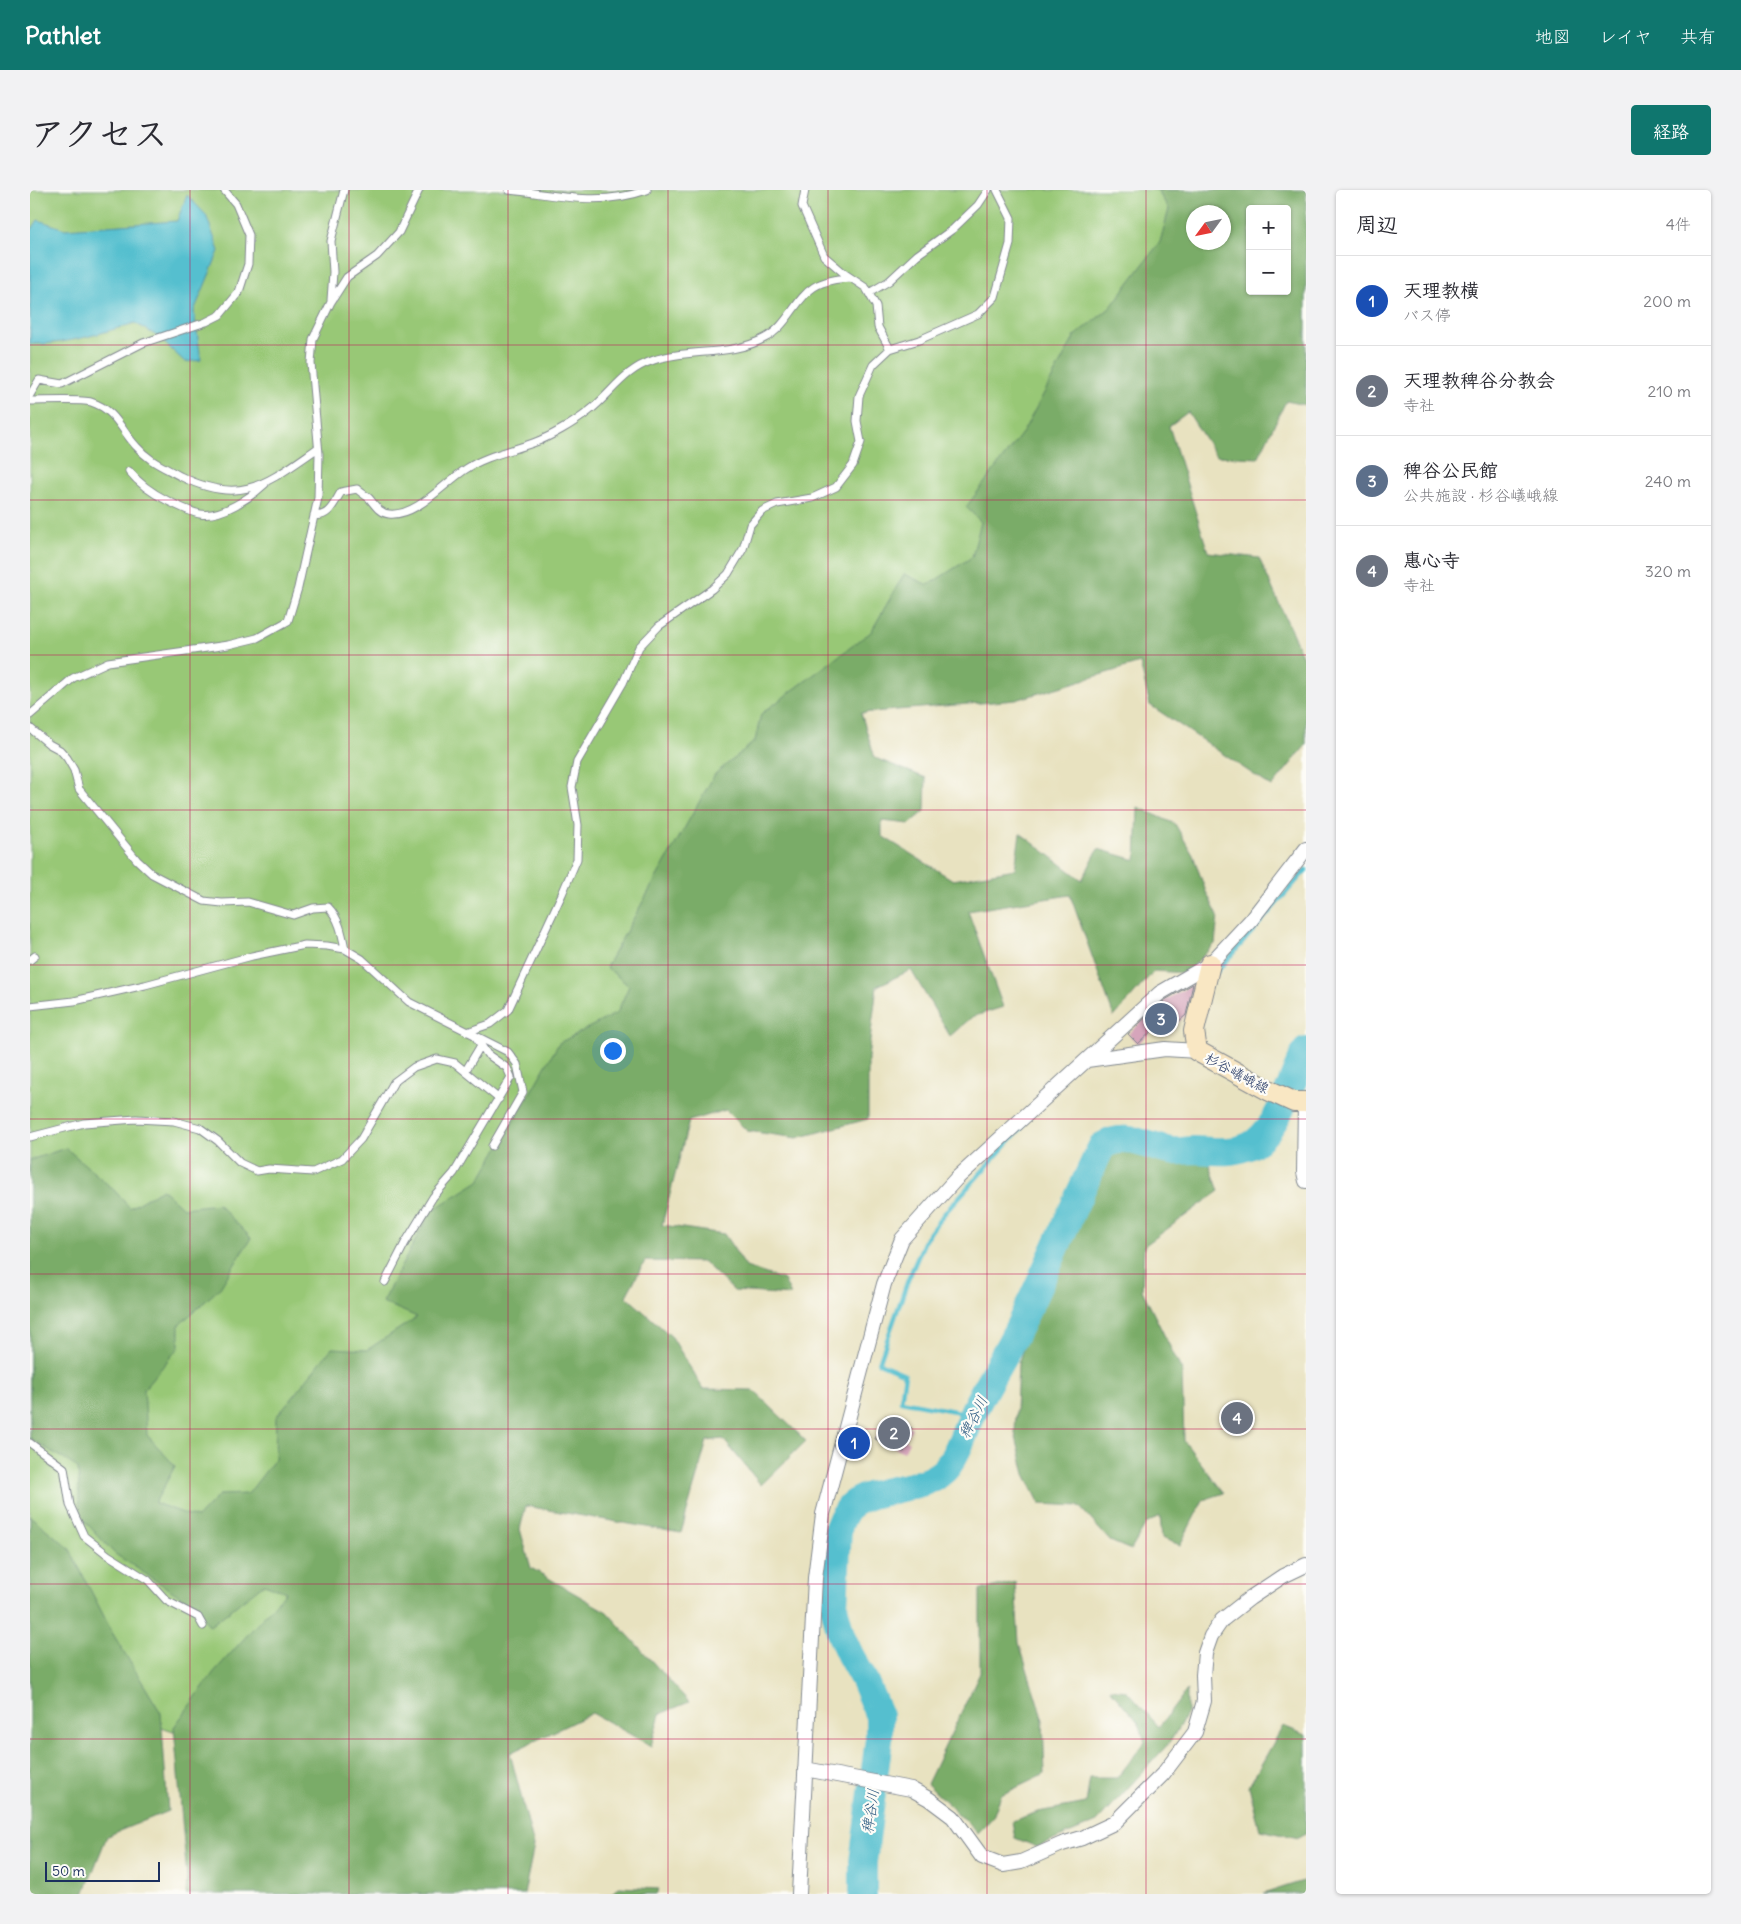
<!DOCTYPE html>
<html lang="ja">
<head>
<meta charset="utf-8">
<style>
	:root { --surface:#fff; --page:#f2f2f3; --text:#2b2b33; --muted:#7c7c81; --line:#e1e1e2; --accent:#0f766e }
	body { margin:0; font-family:Delius,"Klee One",sans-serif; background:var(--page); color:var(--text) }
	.controls { position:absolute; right:15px; top:15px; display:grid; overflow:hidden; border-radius:5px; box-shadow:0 1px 4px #0004 }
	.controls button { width:45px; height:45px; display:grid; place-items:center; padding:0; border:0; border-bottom:1px solid var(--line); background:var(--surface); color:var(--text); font:25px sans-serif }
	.compass { position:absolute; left:1156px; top:15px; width:45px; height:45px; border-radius:50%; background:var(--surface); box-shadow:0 1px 4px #0004; rotate:237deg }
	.scale { position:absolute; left:15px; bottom:12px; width:115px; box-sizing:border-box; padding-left:5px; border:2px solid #1b2f5e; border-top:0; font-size:14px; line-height:18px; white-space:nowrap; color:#1b2f5e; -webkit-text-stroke:4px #fdfcf7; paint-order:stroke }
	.you { position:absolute; left:582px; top:860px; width:18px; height:18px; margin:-12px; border:4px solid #fff; border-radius:50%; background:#1a73e8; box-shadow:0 0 0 8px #1a73e833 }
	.badge { display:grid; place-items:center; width:32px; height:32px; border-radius:50%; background:var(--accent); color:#fff; font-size:16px; font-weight:700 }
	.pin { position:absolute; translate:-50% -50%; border:2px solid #fff; box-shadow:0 1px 5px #0006 }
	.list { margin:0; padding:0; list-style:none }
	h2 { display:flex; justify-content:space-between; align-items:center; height:65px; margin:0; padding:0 20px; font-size:21px }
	h2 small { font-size:16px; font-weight:400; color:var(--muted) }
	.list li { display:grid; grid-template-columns:32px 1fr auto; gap:15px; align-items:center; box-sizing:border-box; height:90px; padding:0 20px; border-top:1px solid var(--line) }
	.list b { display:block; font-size:19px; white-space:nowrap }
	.list p { margin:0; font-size:16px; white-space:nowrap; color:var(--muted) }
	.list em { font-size:16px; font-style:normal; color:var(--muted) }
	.map { position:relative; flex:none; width:1276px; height:1704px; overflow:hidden; border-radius:5px }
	header { display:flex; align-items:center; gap:30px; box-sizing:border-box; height:70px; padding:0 25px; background:var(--accent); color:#fff }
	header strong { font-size:24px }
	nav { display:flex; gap:28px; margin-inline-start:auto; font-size:18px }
	.intro { display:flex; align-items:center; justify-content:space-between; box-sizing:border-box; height:120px; padding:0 30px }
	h1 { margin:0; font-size:35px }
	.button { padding:12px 22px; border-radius:5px; background:var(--accent); color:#fff; font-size:18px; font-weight:700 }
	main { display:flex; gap:30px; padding:0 30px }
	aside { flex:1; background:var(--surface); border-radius:5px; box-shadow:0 1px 4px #0004 }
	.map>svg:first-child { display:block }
	.green { fill:#98c876; stroke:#5a7c6a }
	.forest { fill:#7aac67; stroke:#4a6e62; fill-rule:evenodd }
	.water { fill:#54bfcf; stroke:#387796 }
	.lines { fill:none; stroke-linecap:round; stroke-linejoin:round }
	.stream { stroke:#54bfcf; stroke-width:4.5 }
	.river { stroke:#54bfcf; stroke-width:28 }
	.building { fill:#d6a5bb }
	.lane-casing { stroke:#82888f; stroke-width:9 }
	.street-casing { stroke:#82888f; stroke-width:16 }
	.secondary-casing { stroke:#82888f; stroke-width:22 }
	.lane { stroke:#fff; stroke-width:7 }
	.street { stroke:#fff; stroke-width:14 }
	.secondary { stroke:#f9e7c3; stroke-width:20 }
	.grid { fill:none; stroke:#c2185b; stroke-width:1; stroke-opacity:0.55 }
	.labels { text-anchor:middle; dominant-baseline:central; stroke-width:4.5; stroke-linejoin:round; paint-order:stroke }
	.street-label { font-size:14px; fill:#1b2f5e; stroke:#fdfcf7 }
	.water-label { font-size:15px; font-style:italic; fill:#2c5a80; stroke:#fdfcf7 }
</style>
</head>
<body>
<header>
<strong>Pathlet</strong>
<nav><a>地図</a><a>レイヤ</a><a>共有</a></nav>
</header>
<div class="intro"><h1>アクセス</h1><a class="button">経路</a></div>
<main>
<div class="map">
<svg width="1276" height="1704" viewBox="0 0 1276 1704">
	<rect width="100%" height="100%" fill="#fdfcf7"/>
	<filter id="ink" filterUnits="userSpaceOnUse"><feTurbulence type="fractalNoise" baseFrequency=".02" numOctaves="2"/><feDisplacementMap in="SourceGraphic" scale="10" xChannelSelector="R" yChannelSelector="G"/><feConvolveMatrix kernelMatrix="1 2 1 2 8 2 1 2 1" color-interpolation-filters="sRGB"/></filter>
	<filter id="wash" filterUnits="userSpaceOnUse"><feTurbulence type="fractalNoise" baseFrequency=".0096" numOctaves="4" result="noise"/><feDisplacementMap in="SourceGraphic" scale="20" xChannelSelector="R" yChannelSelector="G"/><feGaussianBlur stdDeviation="1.12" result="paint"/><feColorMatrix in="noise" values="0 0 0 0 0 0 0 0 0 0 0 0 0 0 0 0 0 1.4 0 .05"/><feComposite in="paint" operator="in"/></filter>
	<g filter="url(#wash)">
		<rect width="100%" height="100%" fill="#e8e2c0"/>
		<path class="green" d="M 0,0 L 1161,0 L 984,348 L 851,453 L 604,815 L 404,1125 L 280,1397 L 158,1546 L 105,1528 L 0,1431 Z"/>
		<path class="forest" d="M 1127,0 L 1276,0 L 1276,215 L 1256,211 L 1228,268 L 1186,266 L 1158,222 L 1139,236 L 1178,362 L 1229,368 L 1276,474 L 1276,555 L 1242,597 L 1120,515 L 1110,473 L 986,510 L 831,523 L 845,568 L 896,588 L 895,621 L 880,634 L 852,631 L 852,646 L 923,690 L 985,679 L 990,643 L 1052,690 L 1068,659 L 1106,670 L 1108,617 L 1145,634 L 1163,665 L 1176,702 L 1188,726 L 1185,754 L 1156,783 L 1124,781 L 1084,827 L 1040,705 L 938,721 L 973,817 L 942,827 L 920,846 L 881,780 L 847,796 L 838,867 L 838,929 L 767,948 L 717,941 L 696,920 L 659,931 L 632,1035 L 694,1044 L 716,1077 L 754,1090 L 761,1105 L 704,1101 L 674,1072 L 615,1071 L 596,1106 L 642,1147 L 673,1199 L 723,1200 L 776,1251 L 731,1295 L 693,1249 L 677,1251 L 651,1343 L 496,1316 L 490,1339 L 501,1378 L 577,1422 L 659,1512 L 630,1524 L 621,1556 L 562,1523 L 480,1563 L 504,1656 L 494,1704 L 156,1704 L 157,1688 L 144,1537 L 184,1482 L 256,1402 L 234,1394 L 180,1436 L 159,1412 L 85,1364 L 50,1326 L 48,1278 L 0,1248 L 0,970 L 36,958 L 84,1000 L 100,1018 L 132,999 L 153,1018 L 188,1014 L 221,1048 L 190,1098 L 149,1135 L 149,1157 L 114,1199 L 117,1245 L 145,1276 L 125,1313 L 167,1328 L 189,1305 L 218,1304 L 245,1269 L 246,1227 L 302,1158 L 337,1160 L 387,1127 L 352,1112 L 401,1021 L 449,991 L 529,853 L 587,823 L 599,796 L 576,777 L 685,584 L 725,551 L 731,524 L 841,442 L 874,384 L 898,395 L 942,367 L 951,332 L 936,317 L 993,242 L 1045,146 L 1080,118 L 1130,52 L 1139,19 ZM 1220,19 L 1257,19 L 1257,101 L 1220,101 ZM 1164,22 L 1194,22 L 1194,52 L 1164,52 Z
			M 1115,957 L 1179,973 L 1189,1001 L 1114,1056 L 1112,1100 L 1152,1181 L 1154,1251 L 1194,1303 L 1173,1310 L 1150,1355 L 1132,1348 L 1130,1326 L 1116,1334 L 1101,1360 L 1080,1351 L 1049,1316 L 1010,1314 L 995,1284 L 985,1243 L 988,1174 L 1001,1133 L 1044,1031 L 1067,966 Z
			M 0,1326 L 39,1358 L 83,1444 L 131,1523 L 138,1621 L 77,1646 L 54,1704 L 0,1704 Z
			M 985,1392 L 989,1453 L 1013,1530 L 1015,1584 L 971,1605 L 963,1627 L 948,1643 L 897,1594 L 950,1483 L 950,1400 Z
			M 1080,1499 L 1097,1501 L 1129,1537 L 1157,1500 L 1157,1523 L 1140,1552 L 1067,1632 L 1007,1657 L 985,1648 L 982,1631 L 1008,1622 L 1056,1613 L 1060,1588 L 1087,1588 L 1115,1552 L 1109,1533 Z
			M 1253,1536 L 1276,1545 L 1276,1644 L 1269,1648 L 1230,1640 L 1219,1596 Z
			M 1276,1690 L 1276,1704 L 1233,1704 Z
			M 589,1697 L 629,1699 L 626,1704 L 581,1704 Z"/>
		<path class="water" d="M 157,5 L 176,25 L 189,61 L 164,121 L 171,170 L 155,172 L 127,146 L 105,133 C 71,143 36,155 0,154 L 0,42 L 8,30 L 35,39 L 147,31 Z"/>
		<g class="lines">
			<path class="stream" d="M 1185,784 L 1276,680
				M 941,1227 L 930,1222 L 871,1211 L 875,1184 L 849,1173 L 878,1090 L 896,1048 L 913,1025 L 993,936"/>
			<path class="river" d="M 833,1704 L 833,1672 L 849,1549 L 849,1526 L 834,1490 L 820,1465 L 811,1445 L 804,1416 L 808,1338 C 811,1330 815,1320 821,1315 C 845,1296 899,1302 918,1276 C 931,1258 936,1237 945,1218 C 960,1187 979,1159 993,1128 C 1021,1071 1044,1013 1072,956 C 1097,941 1116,957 1141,961 C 1149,962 1157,960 1164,960 C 1185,961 1209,965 1227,951 C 1254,928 1260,890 1276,861"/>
		</g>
		<g id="blocks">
			<path class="building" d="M 1163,794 L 1156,825 L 1138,841 L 1136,838 L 1129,844 L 1124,839 L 1108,854 L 1098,844 L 1135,810 Z
				M 856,1225 L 882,1238 L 876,1250 L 879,1252 L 874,1262 L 845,1249 Z"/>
		</g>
	</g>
	<g filter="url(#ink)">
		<use href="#blocks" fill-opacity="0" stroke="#82888f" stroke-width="1"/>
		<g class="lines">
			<g class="lane-casing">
				<path id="lane" d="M 479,0 C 529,5 568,17 617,0
					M 775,0 L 772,16 L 794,66 L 815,84 L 836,98 L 846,116 L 848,137 L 860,159
					M 839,103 L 859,91 L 887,65 L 923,39 L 948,15 L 958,0
					M 301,110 L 303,82 L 301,51 L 314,0
					M 0,205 L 9,190 L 32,194 L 113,153 L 176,132 L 190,125 L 209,102 L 218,74 L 219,45 L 206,14 L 194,0
					M 0,211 C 13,211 51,209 61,212 C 86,220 90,239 106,256 C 120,272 132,276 150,286 C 212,317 237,293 288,258
					M 99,281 C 110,295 122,303 138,311 C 148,316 160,322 170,324 C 191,328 221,307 235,294
					M 284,325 C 299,328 304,313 311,302 L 327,299 C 330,302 335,305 339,308 C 345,315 349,323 359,324 C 386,327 414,293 436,279 C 455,266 481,261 503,253 C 520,247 544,233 559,221 C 582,203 593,180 624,170 C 660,158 700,167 735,148 C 758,136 765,109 784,97 C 795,90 809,89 821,88
					M 0,525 L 43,488 L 78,472 L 198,455 L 227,448 L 258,431 L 268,398 L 288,308 L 289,264 L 281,173 L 283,149 L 301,112 L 317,87 L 347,66 L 369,42 L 389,0
					M 0,538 L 19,554 L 30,560 L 37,568 L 44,580 L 49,599 L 107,670 L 122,684 L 174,711 L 192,713 L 218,712 L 263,725 L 283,718 L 298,717 C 309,728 312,743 315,759
					M 0,770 L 5,766
					M 0,816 L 44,811 L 115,795 L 222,766 L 275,755 L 297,756 L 315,759 L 332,769 L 379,812 L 478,862 L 487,874 L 493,902 L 462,956
					M 437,842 L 460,834 L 478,820 L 532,704 L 547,669 L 548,635 L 542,597 L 547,572 L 593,493 L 609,457 L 629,436 L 682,399 L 698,384 L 713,359 L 720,335 L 732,321 L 747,314 L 782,308 L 806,297 L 823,275 L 831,252 L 827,231 L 829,206 L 843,175 L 860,159 L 889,150 L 948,124 L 965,107 L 980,54 L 981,28 L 967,0
					M 436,880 L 451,855
					M 0,947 L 54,933 L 106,929 L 144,931 L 170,938 L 188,951 L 210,973 L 227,981 L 239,979 L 283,982 L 312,969 L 331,949 L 364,892 L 384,877 L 407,869 L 425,873 L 469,909
					M 355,1092 L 375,1053 L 403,1007 L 424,983 L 481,887 L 477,878 L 457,864 L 445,846
					M 0,1253 L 34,1278 L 40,1315 L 54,1346 L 78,1365 L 118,1390 L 137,1411 L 168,1427 L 173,1436"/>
			</g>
			<g class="street-casing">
				<path id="street" d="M 1057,870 L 1135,859 L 1167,861
					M 1275,912 L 1274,982 L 1276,991
					M 775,1579 L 881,1599 L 899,1609 L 923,1627 L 952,1667 L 973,1675 L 991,1672 L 1032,1654 L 1052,1648 L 1084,1633 L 1133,1584 L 1165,1542 L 1174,1511 L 1173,1485 L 1175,1463 L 1181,1446 L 1192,1430 L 1220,1408 L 1253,1386 L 1276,1375
					M 769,1704 L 785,1388 L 793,1324 L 854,1094 L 872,1049 L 926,989 L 1130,803 L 1180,774 L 1221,730 L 1276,659"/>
			</g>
			<g class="secondary-casing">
				<path id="secondary" d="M 1180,774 L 1164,841 L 1167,861 L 1240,901 L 1264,912 L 1276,912"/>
			</g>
			<use href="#lane" class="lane"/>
			<use href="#street" class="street"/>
			<use href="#secondary" class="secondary"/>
		</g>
	</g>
	<path class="grid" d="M 160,0 L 160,1704M 319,0 L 319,1704M 478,0 L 478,1704M 638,0 L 638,1704M 798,0 L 798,1704M 957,0 L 957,1704M 1116,0 L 1116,1704M 0,155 L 1276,155M 0,310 L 1276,310M 0,465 L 1276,465M 0,620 L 1276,620M 0,775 L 1276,775M 0,929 L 1276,929M 0,1084 L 1276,1084M 0,1239 L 1276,1239M 0,1394 L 1276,1394M 0,1549 L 1276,1549"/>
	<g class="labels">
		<g class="street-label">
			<text transform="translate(1207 883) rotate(28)">杉谷嶬峨線</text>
		</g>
		<g class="water-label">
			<text transform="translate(943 1227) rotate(-63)">稗谷川</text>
			<text transform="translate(840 1621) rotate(-82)">稗谷川</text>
		</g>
	</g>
</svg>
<div class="controls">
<button>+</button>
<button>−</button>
</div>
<svg class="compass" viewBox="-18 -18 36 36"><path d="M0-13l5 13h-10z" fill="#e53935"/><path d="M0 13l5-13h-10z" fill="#7c7c81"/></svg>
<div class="scale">50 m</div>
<div class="you"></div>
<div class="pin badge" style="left:824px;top:1253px;background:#1a4fb4">1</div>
<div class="pin badge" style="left:864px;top:1243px;background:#6b7280">2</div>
<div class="pin badge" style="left:1131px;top:829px;background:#5c6f8a">3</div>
<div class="pin badge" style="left:1207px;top:1228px;background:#6b7280">4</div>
</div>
<aside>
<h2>周辺<small>4件</small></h2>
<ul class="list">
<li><span class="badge" style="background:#1a4fb4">1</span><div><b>天理教横</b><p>バス停</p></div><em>200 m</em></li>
<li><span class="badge" style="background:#6b7280">2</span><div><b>天理教稗谷分教会</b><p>寺社</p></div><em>210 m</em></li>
<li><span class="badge" style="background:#5c6f8a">3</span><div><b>稗谷公民館</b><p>公共施設 · 杉谷嶬峨線</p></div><em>240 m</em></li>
<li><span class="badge" style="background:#6b7280">4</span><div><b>惠心寺</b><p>寺社</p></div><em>320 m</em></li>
</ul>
</aside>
</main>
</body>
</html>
